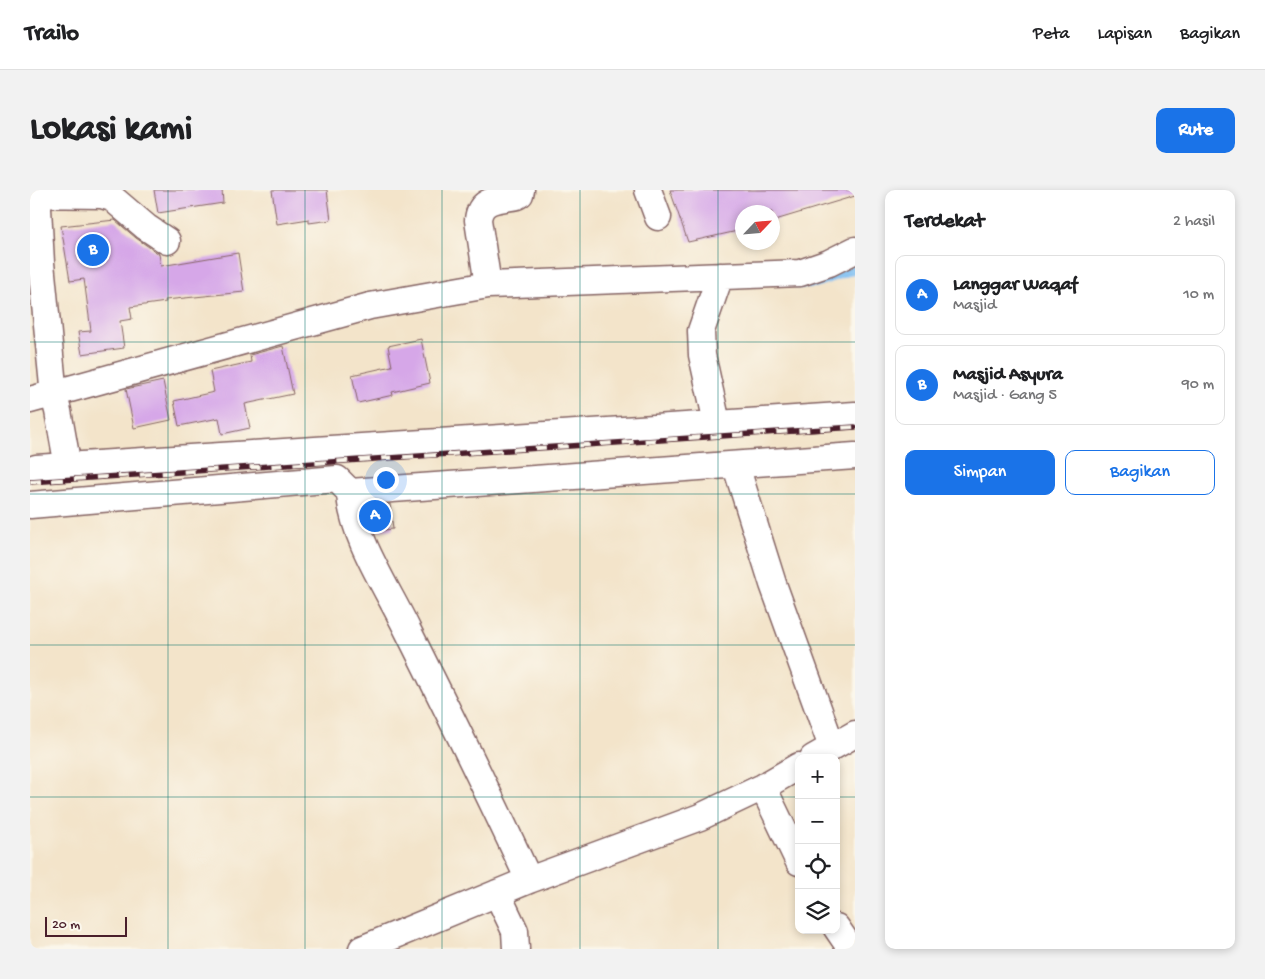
<!DOCTYPE html>
<html lang="id">
<head>
<meta charset="utf-8">
<style>
	:root { --surface:#fff; --page:#f2f2f2; --text:#202124; --muted:#757577; --line:#e0e0e0; --accent:#1a73e8 }
	body { margin:0; font-family:"Gochi Hand",sans-serif; background:var(--page); color:var(--text) }
	.controls { position:absolute; right:15px; bottom:15px; display:grid; overflow:hidden; border-radius:10px; box-shadow:0 2px 8px #0003 }
	.controls button { width:45px; height:45px; display:grid; place-items:center; padding:0; border:0; border-bottom:1px solid var(--line); background:var(--surface); color:var(--text); font:25px sans-serif }
	.compass { position:absolute; left:705px; top:15px; width:45px; height:45px; border-radius:50%; background:var(--surface); box-shadow:0 2px 8px #0003; rotate:64deg }
	.scale { position:absolute; left:15px; bottom:12px; width:82px; box-sizing:border-box; padding-left:5px; border:2px solid #4a1f2b; border-top:0; font-size:14px; line-height:18px; white-space:nowrap; color:#4a1f2b; -webkit-text-stroke:4px #fbf7ec; paint-order:stroke }
	.you { position:absolute; left:355px; top:289px; width:18px; height:18px; margin:-12px; border:4px solid #fff; border-radius:50%; background:#1a73e8; box-shadow:0 0 0 8px #1a73e833 }
	.badge { display:grid; place-items:center; width:32px; height:32px; border-radius:50%; background:var(--accent); color:#fff; font-size:16px; font-weight:700 }
	.pin { position:absolute; translate:-50% -50%; border:2px solid #fff; box-shadow:0 1px 5px #0006 }
	.list { margin:0; padding:0; list-style:none }
	h2 { display:flex; justify-content:space-between; align-items:center; height:65px; margin:0; padding:0 20px; font-size:21px }
	h2 small { font-size:16px; font-weight:400; color:var(--muted) }
	.list li { display:grid; grid-template-columns:32px 1fr auto; gap:15px; align-items:center; box-sizing:border-box; height:80px; margin:0 10px 10px; padding:0 10px; border:1px solid var(--line); border-radius:10px }
	.list b { display:block; font-size:19px; white-space:nowrap }
	.list p { margin:0; font-size:16px; white-space:nowrap; color:var(--muted) }
	.list em { font-size:16px; font-style:normal; color:var(--muted) }
	.actions { display:flex; gap:10px; padding:15px 20px }
	.actions a { flex:1; padding:11px 0; border:1px solid var(--accent); border-radius:10px; text-align:center; font-size:18px; color:var(--accent) }
	.actions .main { background:var(--accent); color:#fff }
	.icon { flex:none; width:28px; height:28px; fill:none; stroke:currentColor; stroke-width:2; stroke-linecap:round; stroke-linejoin:round }
	.map { position:relative; flex:none; width:825px; height:759px; overflow:hidden; border-radius:10px }
	header { display:flex; align-items:center; gap:30px; box-sizing:border-box; height:70px; padding:0 25px; background:var(--surface); border-bottom:1px solid var(--line) }
	header strong { font-size:24px }
	nav { display:flex; gap:28px; margin-inline-start:auto; font-size:18px }
	.intro { display:flex; align-items:center; justify-content:space-between; box-sizing:border-box; height:120px; padding:0 30px }
	h1 { margin:0; font-size:35px }
	.button { padding:12px 22px; border-radius:10px; background:var(--accent); color:#fff; font-size:18px; font-weight:700 }
	main { display:flex; gap:30px; padding:0 30px }
	aside { flex:1; background:var(--surface); border-radius:10px; box-shadow:0 2px 8px #0003 }
	.map>svg:first-child { display:block }
	.lines { fill:none; stroke-linecap:round; stroke-linejoin:round }
	.stream { stroke:#7dbef2; stroke-width:9 }
	.building { fill:#d6a7e8 }
	.minor-casing { stroke:#856463; stroke-width:29 }
	.minor { stroke:#fff; stroke-width:26 }
	.rail-casing { stroke:#4a1f2b; stroke-width:5.5 }
	.rail { stroke:#fbf7ec; stroke-width:4; stroke-dasharray:11; stroke-linecap:butt }
	.grid { fill:none; stroke:#0f766e; stroke-width:1; stroke-opacity:0.55 }
</style>
</head>
<body>
<header>
<strong>Trailo</strong>
<nav><a>Peta</a><a>Lapisan</a><a>Bagikan</a></nav>
</header>
<div class="intro"><h1>Lokasi kami</h1><a class="button">Rute</a></div>
<main>
<div class="map">
<svg width="825" height="759" viewBox="0 0 825 759">
	<rect width="100%" height="100%" fill="#fbf7ec"/>
	<filter id="ink" filterUnits="userSpaceOnUse"><feTurbulence type="fractalNoise" baseFrequency=".02" numOctaves="2"/><feDisplacementMap in="SourceGraphic" scale="10" xChannelSelector="R" yChannelSelector="G"/><feConvolveMatrix kernelMatrix="1 2 1 2 8 2 1 2 1" color-interpolation-filters="sRGB"/></filter>
	<filter id="wash" filterUnits="userSpaceOnUse"><feTurbulence type="fractalNoise" baseFrequency=".0096" numOctaves="4" result="noise"/><feDisplacementMap in="SourceGraphic" scale="20" xChannelSelector="R" yChannelSelector="G"/><feGaussianBlur stdDeviation="1.12" result="paint"/><feColorMatrix in="noise" values="0 0 0 0 0 0 0 0 0 0 0 0 0 0 0 0 0 1.4 0 .05"/><feComposite in="paint" operator="in"/></filter>
	<g filter="url(#wash)">
		<rect width="100%" height="100%" fill="#f3e4ca"/>
		<g class="lines">
			<path class="stream" d="M 768,94 L 786,93 L 825,79"/>
		</g>
		<g id="blocks">
			<path class="building" d="M 124,0 L 192,0 L 193,13 L 128,23 Z
				M 242,0 L 297,0 L 301,30 L 279,33 L 279,29 L 247,34 Z
				M 640,0 L 825,0 L 825,6 L 742,31 L 742,22 L 712,22 L 712,40 L 658,52 Z
				M 85,30 L 106,48 L 129,64 L 131,76 L 208,63 L 214,102 L 135,110 L 136,112 L 100,117 L 102,129 L 90,131 L 94,158 L 52,164 L 48,142 L 61,141 L 54,89 L 40,91 L 31,36 Z
				M 391,149 L 400,193 L 362,202 L 363,205 L 328,213 L 322,185 L 362,176 L 358,156 Z
				M 253,156 L 263,204 L 215,214 L 220,238 L 192,244 L 189,228 L 149,236 L 144,211 L 184,202 L 180,181 L 221,172 L 220,165 Z
				M 133,191 L 141,230 L 104,238 L 96,199 Z
				M 360,314 L 363,339 L 345,341 L 337,316 Z"/>
		</g>
	</g>
	<g filter="url(#ink)">
		<use href="#blocks" fill-opacity="0" stroke="#856463" stroke-width="1"/>
		<g class="lines">
			<g class="minor-casing">
				<path id="minor" d="M 7,0 L 11,73 L 24,206 L 28,221 L 38,277
					M 618,0 L 628,27
					M 0,4 L 72,5 L 82,8 L 116,37 L 137,51
					M 458,95 L 448,30 C 450,8 468,10 487,6 L 490,4 L 491,0
					M 0,210 L 340,116 L 458,95 L 770,83 L 799,73 L 825,60
					M 687,233 L 672,165 L 671,141 L 690,86
					M 706,276 L 743,394 L 802,557
					M 6,278 L 825,225
					M 320,302 L 825,266
					M 0,315 L 307,289 L 320,302 C 321,345 359,401 378,441 C 419,523 460,606 499,690
					M 783,568 L 825,544
					M 733,597 L 769,672
					M 467,703 L 485,741 L 486,759
					M 806,737 L 821,759
					M 332,759 L 499,690 L 670,627 L 733,597 L 769,576"/>
			</g>
			<use href="#minor" class="minor"/>
			<g class="rail-casing">
				<path id="rail" d="M 0,292 L 825,237"/>
			</g>
			<use href="#rail" class="rail"/>
		</g>
	</g>
	<path class="grid" d="M 138,0 L 138,759M 275,0 L 275,759M 412,0 L 412,759M 550,0 L 550,759M 688,0 L 688,759M 0,152 L 825,152M 0,304 L 825,304M 0,455 L 825,455M 0,607 L 769,607M 806,607 L 825,607"/>
</svg>
<div class="controls">
<button>+</button>
<button>−</button>
<button><svg class="icon" aria-label="locate" viewBox="0 0 24 24"><circle cx="12" cy="12" r="6"/><path d="M12 2v4M12 18v4M2 12h4M18 12h4"/></svg></button>
<button><svg class="icon" aria-label="layers" viewBox="0 0 24 24"><path d="M12 4l9 5-9 5-9-5zM3 14l9 5 9-5"/></svg></button>
</div>
<svg class="compass" viewBox="-18 -18 36 36"><path d="M0-13l5 13h-10z" fill="#e53935"/><path d="M0 13l5-13h-10z" fill="#757577"/></svg>
<div class="scale">20 m</div>
<div class="you"></div>
<div class="pin badge" style="left:345px;top:326px">A</div>
<div class="pin badge" style="left:63px;top:60px">B</div>
</div>
<aside>
<h2>Terdekat<small>2 hasil</small></h2>
<ul class="list">
<li><span class="badge">A</span><div><b>Langgar Waqaf</b><p>Masjid</p></div><em>10 m</em></li>
<li><span class="badge">B</span><div><b>Masjid Asyura</b><p>Masjid · Gang 5</p></div><em>90 m</em></li>
</ul>
<div class="actions"><a class="main">Simpan</a><a>Bagikan</a></div>
</aside>
</main>
</body>
</html>
